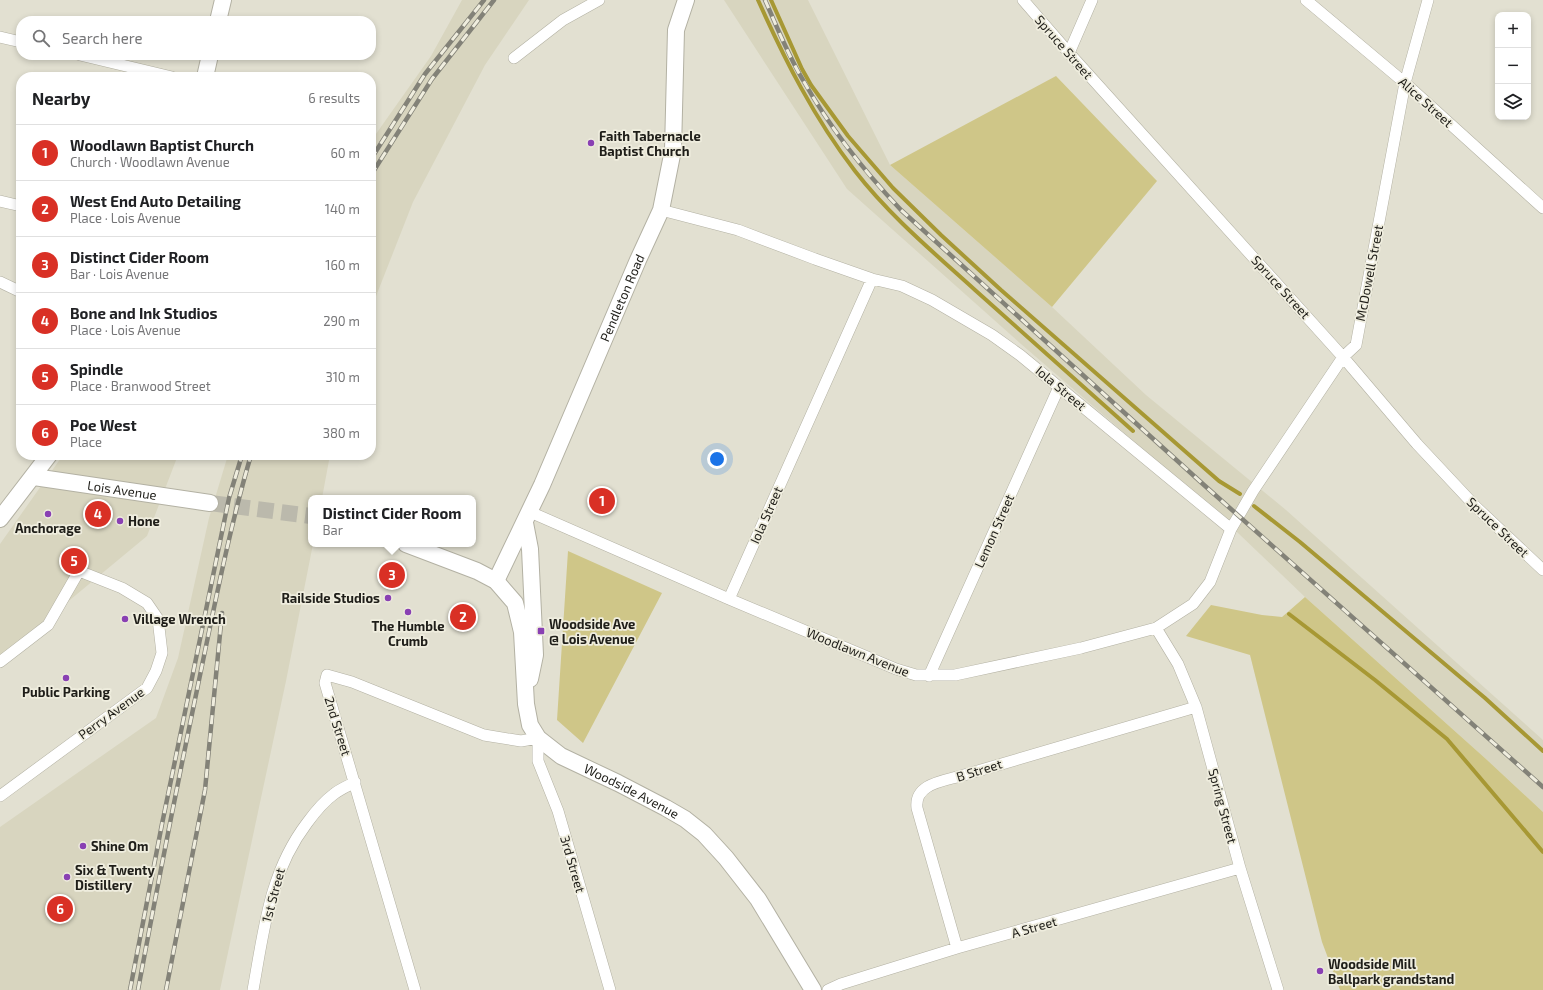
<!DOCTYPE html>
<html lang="en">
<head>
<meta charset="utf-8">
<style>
	:root { --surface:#fff; --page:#f2f2f2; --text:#202124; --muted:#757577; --line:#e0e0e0; --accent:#d93025 }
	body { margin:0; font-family:"Exo 2",sans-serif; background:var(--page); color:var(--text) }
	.controls { position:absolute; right:12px; top:12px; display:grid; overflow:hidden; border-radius:8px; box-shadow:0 2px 6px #0003 }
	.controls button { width:36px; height:36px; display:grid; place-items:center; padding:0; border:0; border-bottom:1px solid var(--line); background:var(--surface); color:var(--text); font:20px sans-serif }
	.you { position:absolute; left:717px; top:459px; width:14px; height:14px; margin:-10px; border:3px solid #fff; border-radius:50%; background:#1a73e8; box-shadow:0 0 0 6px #1a73e833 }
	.badge { display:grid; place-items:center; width:26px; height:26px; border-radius:50%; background:var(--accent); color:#fff; font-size:13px; font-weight:700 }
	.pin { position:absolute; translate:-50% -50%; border:2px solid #fff; box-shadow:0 1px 4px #0006 }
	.popup { position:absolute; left:308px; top:495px; width:168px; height:52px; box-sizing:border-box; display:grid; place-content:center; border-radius:8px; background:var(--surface); filter:drop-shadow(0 1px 3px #0005); font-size:13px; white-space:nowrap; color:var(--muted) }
	.popup b { font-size:15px; color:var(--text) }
	.popup::after { content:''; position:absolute; left:50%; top:100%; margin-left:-8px; border:8px solid transparent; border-top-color:var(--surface) }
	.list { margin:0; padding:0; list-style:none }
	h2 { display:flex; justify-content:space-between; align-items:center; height:52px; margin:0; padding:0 16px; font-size:17px }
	h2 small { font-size:13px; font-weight:400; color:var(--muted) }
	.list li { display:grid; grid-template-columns:26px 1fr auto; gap:12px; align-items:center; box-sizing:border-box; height:56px; padding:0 16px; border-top:1px solid var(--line) }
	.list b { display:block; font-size:15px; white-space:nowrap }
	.list p { margin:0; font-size:13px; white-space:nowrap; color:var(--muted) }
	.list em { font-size:13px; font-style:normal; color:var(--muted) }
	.icon { flex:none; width:22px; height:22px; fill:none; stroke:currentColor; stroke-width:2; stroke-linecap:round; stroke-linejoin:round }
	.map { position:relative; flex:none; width:1543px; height:990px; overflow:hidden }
	.search { position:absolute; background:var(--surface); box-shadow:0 2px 6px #0003; left:16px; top:16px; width:360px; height:44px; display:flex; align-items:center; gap:10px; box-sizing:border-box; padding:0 14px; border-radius:16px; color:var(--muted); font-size:15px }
	.panel { position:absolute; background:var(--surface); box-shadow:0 2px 6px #0003; left:16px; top:72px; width:360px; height:388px; border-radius:16px }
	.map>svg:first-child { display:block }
	.built { fill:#d8d5bf }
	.green { fill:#cfc688 }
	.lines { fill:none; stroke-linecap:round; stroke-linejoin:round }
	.stream { stroke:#a79834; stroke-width:4 }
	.secondary-tunnel { stroke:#bbb9ac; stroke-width:16; stroke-dasharray:16 8; stroke-linecap:butt }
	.street-casing { stroke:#b3b1a3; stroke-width:12 }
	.secondary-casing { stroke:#b3b1a3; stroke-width:18 }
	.street { stroke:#fff; stroke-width:11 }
	.secondary { stroke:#fff; stroke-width:16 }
	.rail-casing { stroke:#838278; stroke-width:4.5 }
	.rail { stroke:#efedde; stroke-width:3; stroke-dasharray:9; stroke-linecap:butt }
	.poi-dot { fill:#8940b3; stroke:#efedde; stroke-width:1.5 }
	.labels { text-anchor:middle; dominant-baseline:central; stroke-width:3.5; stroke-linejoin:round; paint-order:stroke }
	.street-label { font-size:13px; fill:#1f1e19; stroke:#efedde }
	.poi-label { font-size:13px; font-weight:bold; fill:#1f1e19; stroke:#efedde; text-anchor:start }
</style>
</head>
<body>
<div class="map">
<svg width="1543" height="990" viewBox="0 0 1543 990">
	<rect width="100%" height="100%" fill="#e2e0d1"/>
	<path class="built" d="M 462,0 L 529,0 L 485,65 L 413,202 L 371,309 L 371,141 L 431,56 Z
		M 724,0 L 808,0 L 890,165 L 1052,307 L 1146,395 L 1286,510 L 1543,740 L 1543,812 L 1486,759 L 1305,597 L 1216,512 L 1021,344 L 847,189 Z
		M 63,455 L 178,455 L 147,536 L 0,658 L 0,544 Z
		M 228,455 L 330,455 L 322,498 L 311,498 L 311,544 L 313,544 L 286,681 L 220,990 L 0,990 L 0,827 L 156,718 L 178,658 L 209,518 Z"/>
	<path class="green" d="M 1056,76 L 1157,181 L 1052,307 L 890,165 Z
		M 568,551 L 662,593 L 583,743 L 557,720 Z
		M 1305,597 L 1486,759 L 1543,812 L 1543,990 L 1340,990 L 1322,942 L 1250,655 L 1186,636 L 1211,605 L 1262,615 L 1282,617 Z"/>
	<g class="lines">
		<path class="stream" d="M 758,0 C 785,60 814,118 855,171 C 889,215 933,252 975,290 C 1027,337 1080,384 1133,431
			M 771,0 L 802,69 L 811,85 L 848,136 L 893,188 L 941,235 L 1001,290 L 1219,481 L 1240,494
			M 1254,506 L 1300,542 L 1485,698 L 1543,751
			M 1289,614 L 1375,680 L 1447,739 L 1543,852"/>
		<path class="secondary-tunnel" d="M 210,503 L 311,516"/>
		<g class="street-casing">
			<path id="street" d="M 1023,0 L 1069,53 L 1343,357 L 1417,444 L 1476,507 L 1543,570
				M 1306,0 L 1405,83 L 1543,208
				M 0,37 L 21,42
				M 1069,53 L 1092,0
				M 80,55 L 172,77
				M 514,58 L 563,20 L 599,0
				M 0,201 L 21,206
				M 661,210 L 738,230 L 815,259 L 872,279 L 902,286 L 932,300 L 992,335 L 1020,355 L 1231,529
				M 0,282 L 21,292
				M 530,512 L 729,599 L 896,669 L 916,675 L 955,675 L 1081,648 L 1156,628 L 1193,604 L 1210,582 L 1231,529 L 1253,491 L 1343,357 L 1356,345 L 1405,83 L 1428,0
				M 729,599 L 872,279
				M 1156,628 L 1178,664 L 1196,707 L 1240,868 L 1278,990
				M 0,662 L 48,625 L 79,571 L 122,588 L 147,603 L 158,619 L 162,653 L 156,671 L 147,688 L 0,796
				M 929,676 L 1059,387
				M 957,948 L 917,808 C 914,783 945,781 964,775 L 1196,707
				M 253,990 C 264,930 269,873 307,823 C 315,812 323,802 334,794 C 340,789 348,786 355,782
				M 415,990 L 325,683 L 327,675 L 352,682 L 484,735 L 521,741 L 538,738 L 538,761 L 558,811 L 610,990
				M 828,990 L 841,984 L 957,948 L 1240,868"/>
		</g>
		<g class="secondary-casing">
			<g id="secondary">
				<path d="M 218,21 L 223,0"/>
				<path d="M 205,77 L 210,55"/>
				<path id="s1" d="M 34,477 L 210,503"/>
				<path d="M 0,519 L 49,455"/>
				<path d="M 525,523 L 530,549 L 535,655 L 530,679"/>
				<path id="s2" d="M 406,544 L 477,571 L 496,581 L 515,603 L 522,632 L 526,704 L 530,725 L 538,738 L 561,756 L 618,783 L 666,808 L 685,819 L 704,834 L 726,858 L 758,899 L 813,990"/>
				<path id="s3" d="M 496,581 L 542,485 L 638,260 L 661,210 L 673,150 L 676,30 L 686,0"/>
			</g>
		</g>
		<use href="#street" class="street"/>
		<use href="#secondary" class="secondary"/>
		<g class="rail-casing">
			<path id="rail" d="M 765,0 C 777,27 788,55 803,80 C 830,128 863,170 901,210 L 1204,485 L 1543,787
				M 371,159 L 425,74 L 484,0
				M 371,175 L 432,79 L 494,0
				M 130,990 L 162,824 L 229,498 L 242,455
				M 138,990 C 157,888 177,786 198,685 C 214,608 229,530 251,455
				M 166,990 L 205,790 L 222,613"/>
		</g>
		<use href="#rail" class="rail"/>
	</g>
	<g class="poi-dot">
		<circle cx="591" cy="143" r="4"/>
		<circle cx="48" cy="514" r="4"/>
		<circle cx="120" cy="521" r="4"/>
		<circle cx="388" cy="598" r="4"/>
		<circle cx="408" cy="612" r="4"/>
		<circle cx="125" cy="619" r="4"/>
		<rect x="537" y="627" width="8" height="8" rx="2"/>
		<circle cx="66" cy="678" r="4"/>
		<circle cx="83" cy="846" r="4"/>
		<circle cx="67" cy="877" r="4"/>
		<circle cx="1320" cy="971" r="4"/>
	</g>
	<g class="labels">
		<g class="street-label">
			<text transform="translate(1064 47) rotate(49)">Spruce Street</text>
			<text transform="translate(1426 102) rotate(42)">Alice Street</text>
			<text transform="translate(1369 273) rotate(-79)">McDowell Street</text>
			<text transform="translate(1281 287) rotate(48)">Spruce Street</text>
			<text stroke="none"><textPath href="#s3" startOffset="310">Pendleton Road</textPath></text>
			<text transform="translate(1061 388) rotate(40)">Iola Street</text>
			<text stroke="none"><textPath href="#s1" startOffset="89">Lois Avenue</textPath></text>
			<text transform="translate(766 515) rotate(-66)">Iola Street</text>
			<text transform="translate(1498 527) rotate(44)">Spruce Street</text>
			<text transform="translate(994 531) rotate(-66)">Lemon Street</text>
			<text transform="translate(858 652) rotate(22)">Woodlawn Avenue</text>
			<text transform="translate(111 713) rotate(-36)">Perry Avenue</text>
			<text transform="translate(338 726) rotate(73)">2nd Street</text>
			<text transform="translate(979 770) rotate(-17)">B Street</text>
			<text stroke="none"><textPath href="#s2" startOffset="373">Woodside Avenue</textPath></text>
			<text transform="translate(1223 806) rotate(75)">Spring Street</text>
			<text transform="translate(573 864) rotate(74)">3rd Street</text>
			<text transform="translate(273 895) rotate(-75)">1st Street</text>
			<text transform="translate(1034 927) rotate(-16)">A Street</text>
		</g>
		<g class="poi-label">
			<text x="599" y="136">Faith Tabernacle<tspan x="599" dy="15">Baptist Church</tspan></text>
			<text x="128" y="521">Hone</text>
			<text x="48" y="528" text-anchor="middle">Anchorage</text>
			<text x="380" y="598" text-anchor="end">Railside Studios</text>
			<text x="133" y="619">Village Wrench</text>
			<text x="549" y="624">Woodside Ave<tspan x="549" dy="15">@ Lois Avenue</tspan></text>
			<text x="408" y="626" text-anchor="middle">The Humble<tspan x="408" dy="15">Crumb</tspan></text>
			<text x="66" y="692" text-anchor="middle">Public Parking</text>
			<text x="91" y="846">Shine Om</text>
			<text x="75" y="870">Six &amp; Twenty<tspan x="75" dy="15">Distillery</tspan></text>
			<text x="1328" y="964">Woodside Mill<tspan x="1328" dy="15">Ballpark grandstand</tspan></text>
		</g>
	</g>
</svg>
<div class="controls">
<button>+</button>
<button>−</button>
<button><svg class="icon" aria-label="layers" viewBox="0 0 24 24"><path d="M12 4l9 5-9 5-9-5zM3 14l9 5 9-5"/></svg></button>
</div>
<div class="you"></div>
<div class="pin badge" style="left:602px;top:501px">1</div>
<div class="pin badge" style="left:463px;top:617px">2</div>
<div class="pin badge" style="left:392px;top:575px">3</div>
<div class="popup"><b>Distinct Cider Room</b>Bar</div>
<div class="pin badge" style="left:98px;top:514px">4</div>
<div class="pin badge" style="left:74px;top:561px">5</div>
<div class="pin badge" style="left:60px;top:909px">6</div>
<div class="search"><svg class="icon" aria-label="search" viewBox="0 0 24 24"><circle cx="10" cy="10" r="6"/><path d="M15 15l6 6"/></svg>Search here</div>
<section class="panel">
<h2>Nearby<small>6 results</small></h2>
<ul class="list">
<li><span class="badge">1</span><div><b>Woodlawn Baptist Church</b><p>Church · Woodlawn Avenue</p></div><em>60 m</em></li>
<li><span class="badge">2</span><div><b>West End Auto Detailing</b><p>Place · Lois Avenue</p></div><em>140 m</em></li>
<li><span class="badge">3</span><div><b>Distinct Cider Room</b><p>Bar · Lois Avenue</p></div><em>160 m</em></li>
<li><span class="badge">4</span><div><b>Bone and Ink Studios</b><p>Place · Lois Avenue</p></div><em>290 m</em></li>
<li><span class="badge">5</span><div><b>Spindle</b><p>Place · Branwood Street</p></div><em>310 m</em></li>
<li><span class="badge">6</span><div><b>Poe West</b><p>Place</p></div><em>380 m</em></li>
</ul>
</section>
</div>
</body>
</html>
